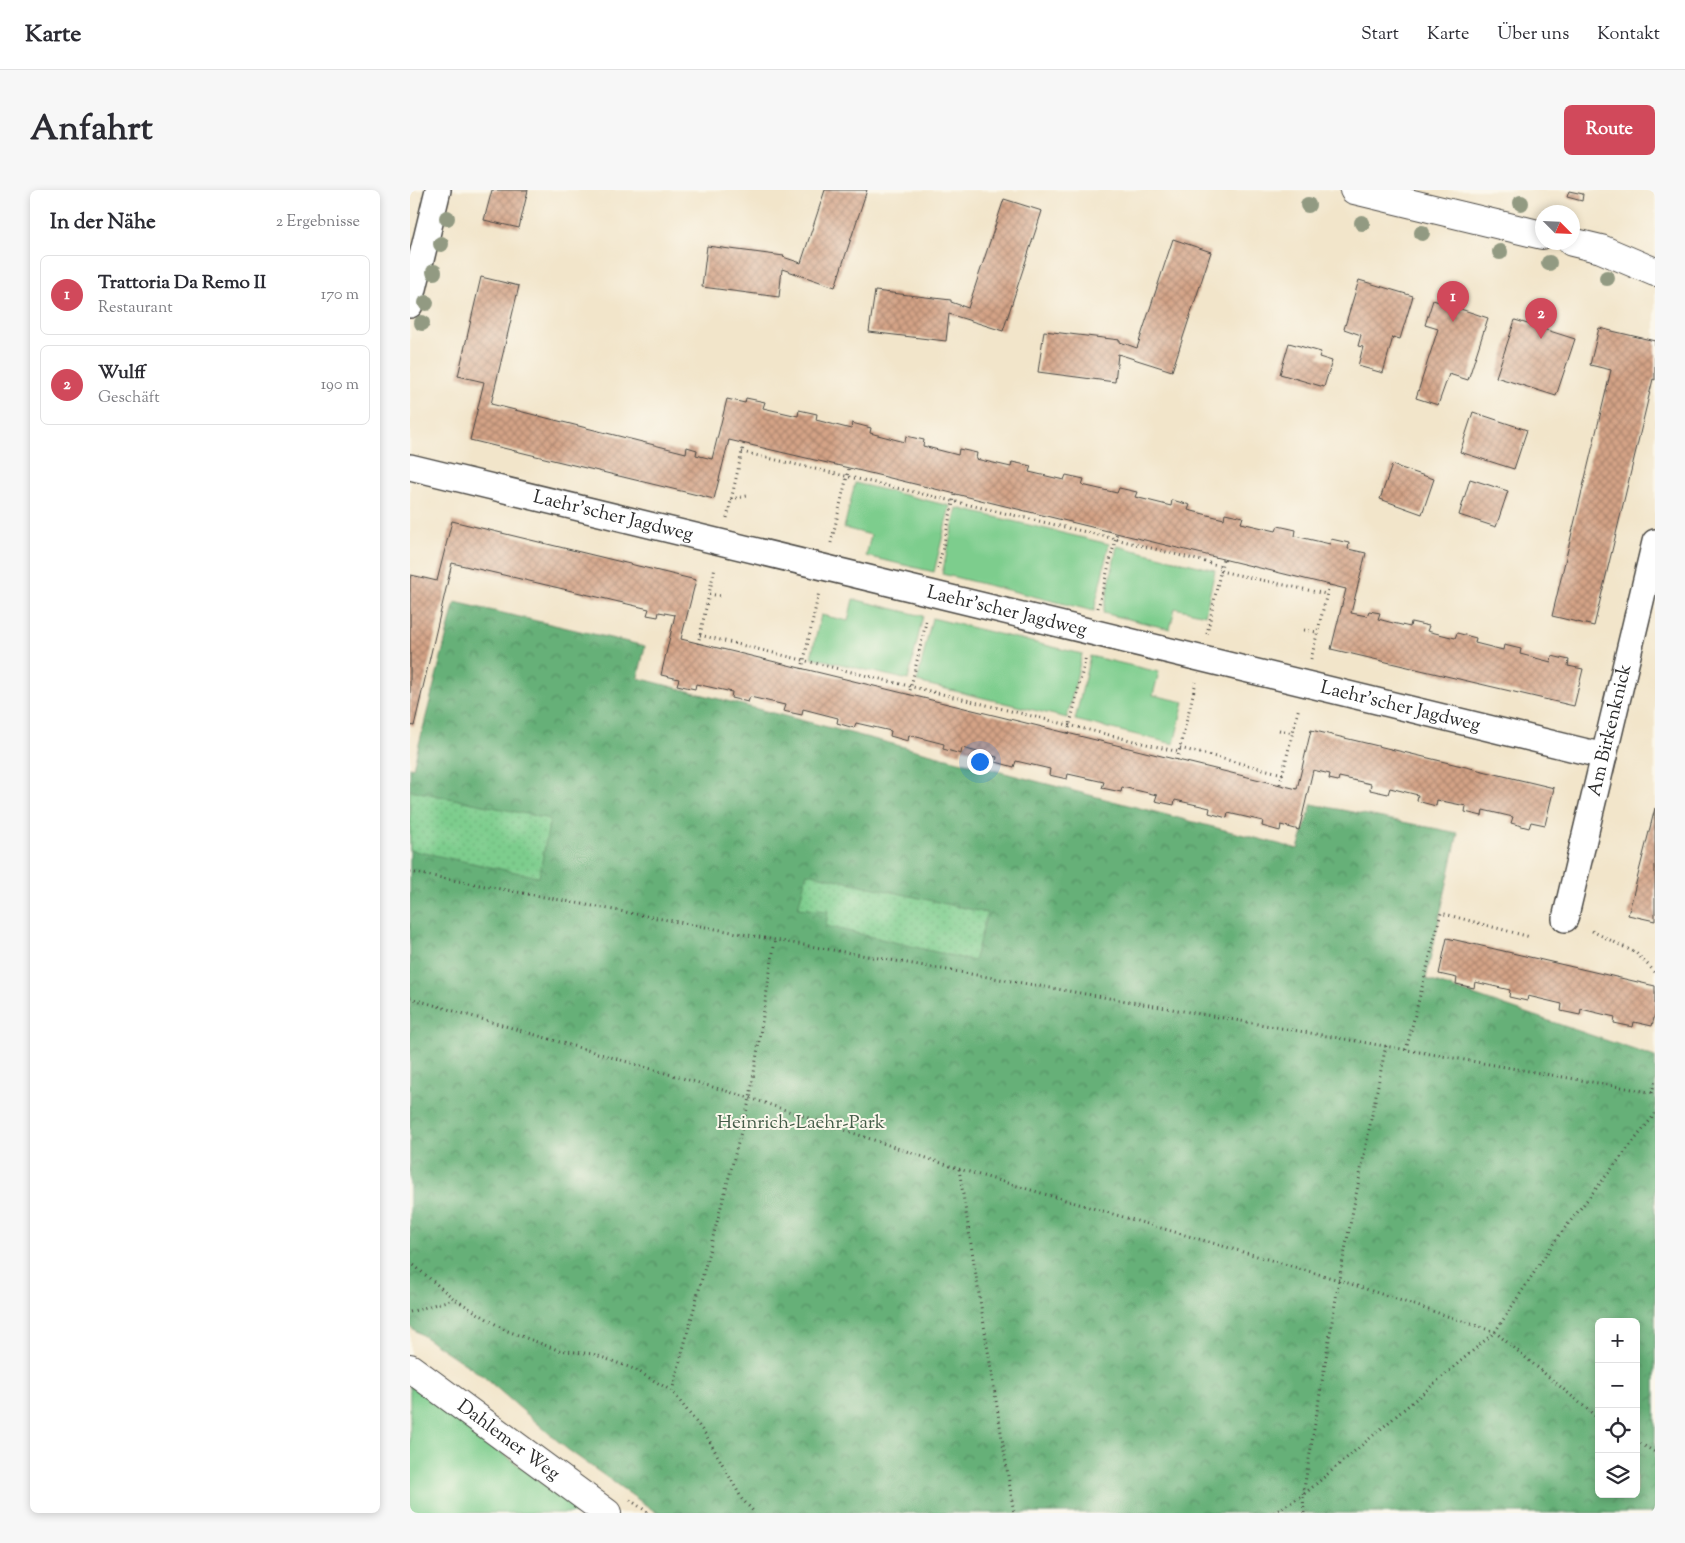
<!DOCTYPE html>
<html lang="de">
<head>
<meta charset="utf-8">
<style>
	:root { --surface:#fff; --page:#f7f7f7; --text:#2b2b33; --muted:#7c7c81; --line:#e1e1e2; --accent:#d1495b }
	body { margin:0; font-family:"Sorts Mill Goudy",serif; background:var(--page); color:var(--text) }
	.controls { position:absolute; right:15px; bottom:15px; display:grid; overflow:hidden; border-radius:8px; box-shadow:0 2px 8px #0003 }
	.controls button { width:45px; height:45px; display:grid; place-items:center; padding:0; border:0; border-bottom:1px solid var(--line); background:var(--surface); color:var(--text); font:25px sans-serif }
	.compass { position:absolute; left:1125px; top:15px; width:45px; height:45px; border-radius:50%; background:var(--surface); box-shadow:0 2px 8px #0003; rotate:114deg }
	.you { position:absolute; left:569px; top:571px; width:18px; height:18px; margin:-12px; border:4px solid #fff; border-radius:50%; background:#1a73e8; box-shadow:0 0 0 8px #1a73e833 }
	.badge { display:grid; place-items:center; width:32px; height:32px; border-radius:50%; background:var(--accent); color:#fff; font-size:16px; font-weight:700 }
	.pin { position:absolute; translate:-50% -41px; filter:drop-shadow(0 1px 2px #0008) }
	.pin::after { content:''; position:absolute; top:26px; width:18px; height:15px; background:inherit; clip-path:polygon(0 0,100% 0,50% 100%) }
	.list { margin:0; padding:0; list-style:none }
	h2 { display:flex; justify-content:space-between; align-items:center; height:65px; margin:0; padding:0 20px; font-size:21px }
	h2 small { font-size:16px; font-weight:400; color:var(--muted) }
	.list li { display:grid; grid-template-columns:32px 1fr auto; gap:15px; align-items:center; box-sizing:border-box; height:80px; margin:0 10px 10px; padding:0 10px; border:1px solid var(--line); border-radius:8px }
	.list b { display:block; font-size:19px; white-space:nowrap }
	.list p { margin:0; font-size:16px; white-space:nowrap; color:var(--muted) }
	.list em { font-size:16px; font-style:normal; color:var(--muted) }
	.icon { flex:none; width:28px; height:28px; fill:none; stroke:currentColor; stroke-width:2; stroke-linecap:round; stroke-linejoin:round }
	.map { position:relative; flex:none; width:1245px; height:1323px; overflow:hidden; border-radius:8px }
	header { display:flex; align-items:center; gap:30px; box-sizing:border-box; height:70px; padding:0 25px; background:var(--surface); border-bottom:1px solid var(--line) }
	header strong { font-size:24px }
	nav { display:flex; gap:28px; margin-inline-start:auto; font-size:18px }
	.intro { display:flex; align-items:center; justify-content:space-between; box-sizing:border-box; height:120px; padding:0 30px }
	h1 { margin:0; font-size:35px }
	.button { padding:12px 22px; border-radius:8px; background:var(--accent); color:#fff; font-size:18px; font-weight:700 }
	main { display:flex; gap:30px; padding:0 30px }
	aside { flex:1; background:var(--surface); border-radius:8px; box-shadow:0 2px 8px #0003 }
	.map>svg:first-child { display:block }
	.grass { fill:#7dcd8d; stroke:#547c5c }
	.forest { fill:url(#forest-crowns); stroke:#486e52; fill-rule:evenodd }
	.park { fill:url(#park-dots); stroke:#547c5c }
	.building { fill:url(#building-cross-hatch) }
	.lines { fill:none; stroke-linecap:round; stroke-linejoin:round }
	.minor-casing { stroke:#494743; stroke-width:28 }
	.major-casing { stroke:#494743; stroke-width:30 }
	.path { stroke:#494743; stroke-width:3; stroke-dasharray:1 4; stroke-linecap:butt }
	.minor { stroke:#fff; stroke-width:25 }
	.major { stroke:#fff; stroke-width:28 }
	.tree { fill:#929a82 }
	.labels { text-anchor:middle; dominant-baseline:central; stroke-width:4; stroke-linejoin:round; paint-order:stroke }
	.street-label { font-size:19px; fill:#2b2b2b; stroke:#fbf7ec }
	.park-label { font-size:19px; fill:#445c48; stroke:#fbf7ec }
</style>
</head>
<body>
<header>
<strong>Karte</strong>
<nav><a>Start</a><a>Karte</a><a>Über uns</a><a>Kontakt</a></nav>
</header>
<div class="intro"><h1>Anfahrt</h1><a class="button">Route</a></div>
<main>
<aside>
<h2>In der Nähe<small>2 Ergebnisse</small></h2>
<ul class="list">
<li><span class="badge">1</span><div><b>Trattoria Da Remo II</b><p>Restaurant</p></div><em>170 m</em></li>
<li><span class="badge">2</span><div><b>Wulff</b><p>Geschäft</p></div><em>190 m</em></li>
</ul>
</aside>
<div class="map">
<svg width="1245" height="1323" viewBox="0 0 1245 1323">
	<defs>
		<pattern id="forest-crowns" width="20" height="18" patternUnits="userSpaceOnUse" patternTransform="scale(1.25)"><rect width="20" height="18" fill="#66b078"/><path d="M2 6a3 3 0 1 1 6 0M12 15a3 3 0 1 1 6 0" fill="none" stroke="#548f63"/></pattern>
		<pattern id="park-dots" width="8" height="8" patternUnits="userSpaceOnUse" patternTransform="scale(1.25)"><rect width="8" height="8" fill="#7dcd8d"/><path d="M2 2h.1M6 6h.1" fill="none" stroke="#6cb07a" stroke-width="1.8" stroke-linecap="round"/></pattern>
		<pattern id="building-cross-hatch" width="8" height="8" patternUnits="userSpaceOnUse" patternTransform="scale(1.25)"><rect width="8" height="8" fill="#d4a386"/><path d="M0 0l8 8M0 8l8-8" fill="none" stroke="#ac856e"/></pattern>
	</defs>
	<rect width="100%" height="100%" fill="#fbf7ec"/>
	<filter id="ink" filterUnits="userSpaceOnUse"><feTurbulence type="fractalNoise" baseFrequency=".02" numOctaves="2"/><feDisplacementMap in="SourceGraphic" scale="10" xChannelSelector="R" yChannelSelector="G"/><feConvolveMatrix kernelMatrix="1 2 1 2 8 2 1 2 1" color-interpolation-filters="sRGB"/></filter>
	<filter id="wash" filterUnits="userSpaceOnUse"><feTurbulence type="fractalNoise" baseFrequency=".0096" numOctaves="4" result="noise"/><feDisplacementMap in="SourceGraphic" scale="20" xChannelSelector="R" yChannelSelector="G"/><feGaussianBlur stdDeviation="1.12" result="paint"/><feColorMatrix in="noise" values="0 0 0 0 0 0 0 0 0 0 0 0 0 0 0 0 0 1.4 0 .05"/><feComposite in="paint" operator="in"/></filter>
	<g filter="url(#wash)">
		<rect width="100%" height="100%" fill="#f2e5ca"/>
		<path class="grass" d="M 445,293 L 540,316 L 524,382 L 456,366 L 461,345 L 434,338 Z
			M 547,318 L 699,354 L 684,421 L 532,384 Z
			M 707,356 L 805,380 L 795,425 L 765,418 L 760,439 L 693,423 Z
			M 443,409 L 513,426 L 498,490 L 401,467 L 411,425 L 438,431 Z
			M 522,428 L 672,464 L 657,528 L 507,492 Z
			M 680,466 L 749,482 L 743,505 L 774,512 L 764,554 L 665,530 Z
			M 0,1195 L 173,1323 L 0,1323 Z"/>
		<path class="forest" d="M 45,412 L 235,456 L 228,488 L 888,659 L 902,614 L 1048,643 L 1016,789 L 1245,867 L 1245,1323 L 247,1323 L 157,1259 L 73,1186 L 0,1137 L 0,577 L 3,578 ZM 1189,1132 L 1226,1132 L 1226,1304 L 1189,1304 Z"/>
		<path class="park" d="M 0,600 L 140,629 L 129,687 L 0,660 Z
			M 397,683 L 577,723 L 564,771 L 416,736 L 418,721 L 388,718 Z"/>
		<g id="blocks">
			<path class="building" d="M 82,0 L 118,0 L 109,38 L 74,30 Z
				M 415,0 L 457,0 L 425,97 L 372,79 L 369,107 L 292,97 L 297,56 L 374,66 L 373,67 L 391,73 Z
				M 1159,1 L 1173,4 L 1172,11 L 1157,7 Z
				M 594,9 L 632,21 L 593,141 L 539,124 L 536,151 L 459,142 L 465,101 L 541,110 L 541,112 L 558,118 Z
				M 763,49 L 801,62 L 762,181 L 708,164 L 705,192 L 628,182 L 634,141 L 710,150 L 710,152 L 727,158 Z
				M 71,87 L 109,96 L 81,214 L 276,263 L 277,257 L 287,260 L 286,265 L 302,269 L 317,209 L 335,213 L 336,208 L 355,212 L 353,218 L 388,226 L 389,220 L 407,224 L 406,230 L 441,239 L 442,233 L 461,238 L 460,243 L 495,252 L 496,246 L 514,250 L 513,256 L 548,265 L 549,259 L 567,263 L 566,269 L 601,277 L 602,272 L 621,276 L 619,282 L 654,290 L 656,285 L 674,289 L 672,295 L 707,303 L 709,298 L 727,302 L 725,307 L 761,316 L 762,310 L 780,315 L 778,320 L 814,329 L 815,323 L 833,327 L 831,333 L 866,341 L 868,336 L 886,340 L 885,346 L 920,354 L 921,349 L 939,353 L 938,359 L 956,363 L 941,423 L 957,426 L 959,421 L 970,423 L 968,429 L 983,433 L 1000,437 L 1001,432 L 1019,436 L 1017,441 L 1045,448 L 1047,443 L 1066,448 L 1065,453 L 1093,460 L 1094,455 L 1111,459 L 1110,464 L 1141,472 L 1142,466 L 1159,470 L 1158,476 L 1173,479 L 1164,516 L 921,459 L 936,399 L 439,278 L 319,250 L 304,309 L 60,250 L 74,192 L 48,186 Z
				M 949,90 L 1003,106 L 990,149 L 983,147 L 973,183 L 948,176 L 953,157 L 948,156 L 951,145 L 934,139 Z
				M 1023,110 L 1078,128 L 1058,190 L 1039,184 L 1028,215 L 1006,208 L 1028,139 L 1015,135 Z
				M 1105,130 L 1165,149 L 1146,206 L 1086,187 Z
				M 1189,138 L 1245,151 L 1245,190 L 1243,189 L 1184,436 L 1142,426 L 1201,180 L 1180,175 Z
				M 879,153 L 911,162 L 909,167 L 922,171 L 914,197 L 870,184 Z
				M 1063,222 L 1117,240 L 1104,279 L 1050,262 Z
				M 982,275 L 1024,289 L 1012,324 L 970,309 Z
				M 1060,289 L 1098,301 L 1086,337 L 1049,325 Z
				M 42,331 L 286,390 L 271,449 L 887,599 L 901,540 L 1144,598 L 1135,635 L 1121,632 L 1119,638 L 1101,633 L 1103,627 L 1073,620 L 1072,626 L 1055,622 L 1056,616 L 1027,610 L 1026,616 L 1007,611 L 1008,605 L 980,598 L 978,604 L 960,600 L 961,594 L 929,587 L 928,591 L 919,589 L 920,584 L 903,580 L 889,640 L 871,635 L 870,641 L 852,636 L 853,631 L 818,623 L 817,628 L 799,623 L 800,618 L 765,610 L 764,615 L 745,611 L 747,605 L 712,597 L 711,602 L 692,598 L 694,592 L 658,584 L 657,589 L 639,585 L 640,579 L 606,571 L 604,577 L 586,572 L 587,567 L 552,558 L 551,564 L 533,559 L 534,554 L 499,545 L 498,551 L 480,546 L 481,541 L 446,533 L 444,538 L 427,533 L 428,528 L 393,519 L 392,525 L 373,521 L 375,515 L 340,507 L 338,512 L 321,508 L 322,502 L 286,494 L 285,499 L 267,495 L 269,489 L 251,485 L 265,425 L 249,422 L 248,427 L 237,425 L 239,419 L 42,373 L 4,536 L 0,535 L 0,389 L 1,385 L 27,391 Z
				M 1245,618 L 1245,731 L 1218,725 Z
				M 1037,748 L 1245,796 L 1245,824 L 1242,836 L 1224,832 L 1223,837 L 1204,833 L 1205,827 L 1171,819 L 1170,825 L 1151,821 L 1152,814 L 1118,806 L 1117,811 L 1099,807 L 1100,800 L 1065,792 L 1064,798 L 1046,794 L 1047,788 L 1029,784 Z"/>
		</g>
	</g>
	<g filter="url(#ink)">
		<use href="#blocks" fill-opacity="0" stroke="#494743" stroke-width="1"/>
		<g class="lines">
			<g class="minor-casing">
				<g id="minor">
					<path d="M 0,115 L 28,0"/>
					<path id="s1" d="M 0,277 L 1194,566"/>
					<path id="s2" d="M 1155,729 L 1245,352"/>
				</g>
			</g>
			<g class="major-casing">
				<g id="major">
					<path d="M 944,0 L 1132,45"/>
					<path d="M 1162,52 L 1191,59 L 1245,82"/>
					<path id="s3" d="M 0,1178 L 197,1323"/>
				</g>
			</g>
			<path class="path" d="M 332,262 L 706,349 L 811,376
				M 321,309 L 337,306
				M 317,328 L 334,253
				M 421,353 L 439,278
				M 528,379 L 545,304
				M 810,381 L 916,404
				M 299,404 L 311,406
				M 688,418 L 707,343
				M 894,440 L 907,442
				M 797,444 L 813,369
				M 290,445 L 769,562
				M 288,454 L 305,377
				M 901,469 L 919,395
				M 392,479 L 409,402
				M 499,505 L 517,428
				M 869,540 L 883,543
				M 658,543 L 676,466
				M 770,558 L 873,584
				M 767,570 L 786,492
				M 870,594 L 889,517
				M 0,682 L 365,750 L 1245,903
				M 1182,741 L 1226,763 L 1245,782
				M 0,808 L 340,908 L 549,979 L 929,1090 L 1085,1142 L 1189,1229
				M 996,860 L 1031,723 L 1120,747
				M 1242,903 L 1245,890
				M 549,979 L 604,1323
				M 0,1072 L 43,1108 L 95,1140 L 148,1160 L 183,1164 L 224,1179 L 262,1201 L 296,1245 L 332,1309 L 345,1323
				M 0,1122 L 43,1109
				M 262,1201 L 340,908 L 365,750
				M 1226,1251 L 1245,1262
				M 220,1310 L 239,1323
				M 864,1323 L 893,1305 L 929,1090 L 976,855
				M 894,1323 L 893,1305 L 1085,1142 L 1147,1048 L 1245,924"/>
			<use href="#minor" class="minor"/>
			<use href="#major" class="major"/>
		</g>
		<g class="tree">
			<circle cx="1111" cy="13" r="8"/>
			<circle cx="898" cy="15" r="8"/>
			<circle cx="37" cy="28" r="8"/>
			<circle cx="952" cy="33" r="8"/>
			<circle cx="1012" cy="43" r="8"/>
			<circle cx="31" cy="54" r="8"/>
			<circle cx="1090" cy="62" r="8"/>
			<circle cx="1139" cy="73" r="8"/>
			<circle cx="24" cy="82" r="8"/>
			<circle cx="1197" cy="88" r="8"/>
			<circle cx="16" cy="113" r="8"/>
			<circle cx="12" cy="133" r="8"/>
		</g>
	</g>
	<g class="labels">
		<g class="street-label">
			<text stroke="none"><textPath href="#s1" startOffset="209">Laehr'scher Jagdweg</textPath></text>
			<text stroke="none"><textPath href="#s1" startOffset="614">Laehr'scher Jagdweg</textPath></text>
			<text stroke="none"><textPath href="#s1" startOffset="1019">Laehr'scher Jagdweg</textPath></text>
			<text stroke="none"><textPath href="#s2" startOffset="194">Am Birkenknick</textPath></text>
			<text stroke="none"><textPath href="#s3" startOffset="122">Dahlemer Weg</textPath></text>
		</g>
		<g class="park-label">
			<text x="391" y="933">Heinrich-Laehr-Park</text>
		</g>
	</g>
</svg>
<div class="controls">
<button>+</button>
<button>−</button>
<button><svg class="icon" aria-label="locate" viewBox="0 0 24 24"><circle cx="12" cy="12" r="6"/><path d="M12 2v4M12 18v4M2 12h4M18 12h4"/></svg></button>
<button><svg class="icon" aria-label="layers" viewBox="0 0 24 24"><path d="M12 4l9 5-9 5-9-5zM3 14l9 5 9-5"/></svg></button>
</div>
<svg class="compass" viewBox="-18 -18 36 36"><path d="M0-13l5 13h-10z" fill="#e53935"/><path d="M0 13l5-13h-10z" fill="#7c7c81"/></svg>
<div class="you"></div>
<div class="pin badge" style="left:1043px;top:132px">1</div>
<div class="pin badge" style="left:1131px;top:149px">2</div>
</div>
</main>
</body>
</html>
